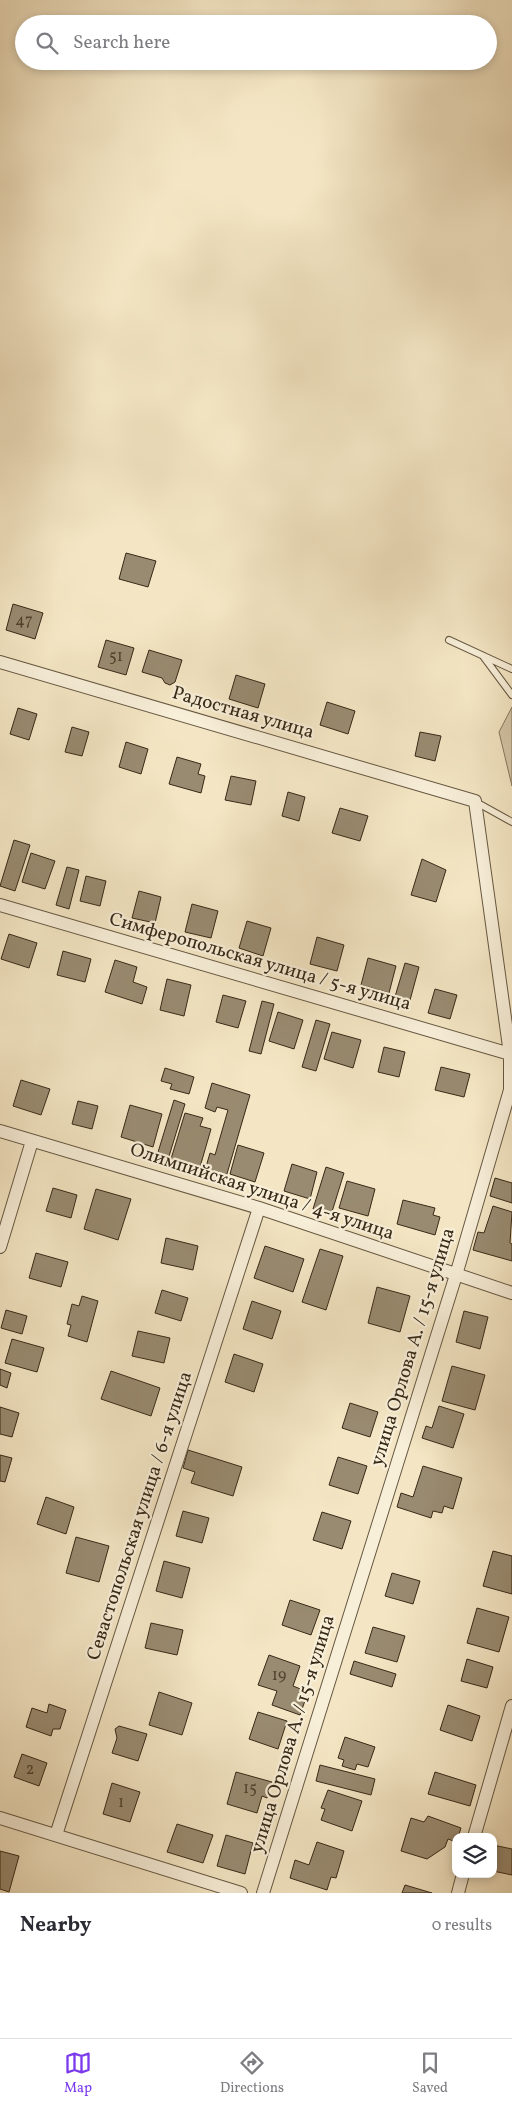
<!DOCTYPE html>
<html lang="en">
<head>
<meta charset="utf-8">
<style>
	:root { --surface:#fff; --page:#f2f2f3; --text:#2b2b33; --muted:#7c7c81; --line:#e1e1e2; --accent:#7c3aed }
	body { margin:0; font-family:Vollkorn,serif; background:var(--page); color:var(--text) }
	.controls { position:absolute; right:15px; bottom:15px; display:grid; overflow:hidden; border-radius:10px; box-shadow:0 2px 8px #0003 }
	.controls button { width:45px; height:45px; display:grid; place-items:center; padding:0; border:0; border-bottom:1px solid var(--line); background:var(--surface); color:var(--text); font:25px sans-serif }
	.list { margin:0; padding:0; list-style:none }
	h2 { display:flex; justify-content:space-between; align-items:center; height:65px; margin:0; padding:0 20px; font-size:21px }
	h2 small { font-size:16px; font-weight:400; color:var(--muted) }
	.icon { flex:none; width:28px; height:28px; fill:none; stroke:currentColor; stroke-width:2; stroke-linecap:round; stroke-linejoin:round }
	.map { position:relative; flex:none; width:512px; height:1893px; overflow:hidden }
	.search { position:absolute; background:var(--surface); box-shadow:0 2px 8px #0003; left:15px; right:15px; top:15px; height:55px; display:flex; align-items:center; gap:12px; box-sizing:border-box; padding:0 18px; border-radius:28px; color:var(--muted); font-size:19px }
	.sheet { height:145px; background:var(--surface) }
	nav { display:flex; justify-content:space-around; align-items:center; box-sizing:border-box; height:70px; border-top:1px solid var(--line); background:var(--surface); font-size:14px; color:var(--muted) }
	nav a { display:grid; justify-items:center; gap:2px }
	nav .on { color:var(--accent) }
	.map>svg:first-child { display:block }
	.green { fill:#d4c6a7; stroke:#86785f }
	.building { fill:#998b71; stroke:#372917 }
	.lines { fill:none; stroke-linecap:round; stroke-linejoin:round }
	.service-casing { stroke:#665842; stroke-width:8 }
	.minor-casing { stroke:#665842; stroke-width:14 }
	.service { stroke:#f8efd9; stroke-width:6 }
	.minor { stroke:#f8efd9; stroke-width:12 }
	.labels { text-anchor:middle; dominant-baseline:central; stroke-width:4.5; stroke-linejoin:round; paint-order:stroke }
	.number-label { font-size:16px; fill:#50422e }
	.street-label { font-size:19px; fill:#372917; stroke:#f8efd9 }
</style>
</head>
<body>
<div class="map">
<svg width="512" height="1893" viewBox="0 0 512 1893">
	<rect width="100%" height="100%" fill="#f4e6c4"/>
	<filter id="stains"><feTurbulence type="fractalNoise" baseFrequency=".004" numOctaves="4"/><feColorMatrix values="0 0 0 0 .2 0 0 0 0 .09 0 0 0 0 .02 0 0 0 .5 -.17"/></filter>
	<radialGradient id="worn" r=".72"><stop offset=".6" stop-color="#630" stop-opacity="0"/><stop offset="1" stop-color="#630" stop-opacity=".3"/></radialGradient>
	<path class="green" d="M 512,707 L 512,786 L 499,732 Z"/>
	<path class="building" d="M 126,553 L 156,561 L 148,587 L 119,579 Z
		M 13,604 L 43,613 L 35,639 L 6,630 Z
		M 106,640 L 134,648 L 126,675 L 98,667 Z
		M 149,650 L 182,660 L 175,682 L 170,685 L 165,683 L 162,678 L 142,672 Z
		M 236,675 L 265,684 L 258,708 L 229,699 Z
		M 327,702 L 355,711 L 348,734 L 320,725 Z
		M 18,708 L 37,714 L 29,740 L 10,734 Z
		M 72,727 L 89,732 L 82,756 L 65,752 Z
		M 420,732 L 441,736 L 435,761 L 415,756 Z
		M 126,742 L 148,749 L 141,774 L 119,767 Z
		M 177,757 L 201,764 L 198,774 L 205,776 L 201,793 L 169,784 Z
		M 231,776 L 256,781 L 251,805 L 225,800 Z
		M 288,792 L 305,797 L 299,821 L 282,816 Z
		M 340,808 L 368,816 L 360,841 L 332,833 Z
		M 14,840 L 30,845 L 15,891 L 0,886 Z
		M 31,853 L 55,861 L 45,889 L 22,882 Z
		M 422,859 L 446,870 L 436,902 L 411,895 Z
		M 67,867 L 79,870 L 69,909 L 56,905 Z
		M 86,876 L 106,881 L 100,906 L 80,901 Z
		M 139,891 L 161,897 L 155,923 L 132,918 Z
		M 192,904 L 218,911 L 211,938 L 185,932 Z
		M 247,921 L 271,928 L 263,956 L 239,948 Z
		M 9,934 L 37,943 L 29,968 L 1,959 Z
		M 317,937 L 344,945 L 337,971 L 310,964 Z
		M 63,951 L 91,959 L 85,982 L 57,975 Z
		M 368,958 L 396,966 L 389,993 L 361,985 Z
		M 115,960 L 137,967 L 133,982 L 147,987 L 142,1004 L 105,992 Z
		M 405,963 L 419,967 L 409,1004 L 394,1000 Z
		M 167,979 L 191,985 L 184,1016 L 160,1010 Z
		M 435,989 L 457,995 L 450,1019 L 428,1013 Z
		M 223,995 L 246,1001 L 238,1028 L 216,1022 Z
		M 262,1001 L 274,1004 L 261,1054 L 249,1051 Z
		M 278,1012 L 303,1020 L 294,1049 L 269,1041 Z
		M 316,1020 L 330,1024 L 316,1071 L 302,1067 Z
		M 332,1032 L 361,1040 L 353,1068 L 324,1059 Z
		M 384,1047 L 405,1052 L 399,1077 L 378,1072 Z
		M 441,1067 L 470,1074 L 464,1097 L 435,1090 Z
		M 165,1068 L 194,1077 L 189,1094 L 170,1089 L 172,1084 L 161,1081 Z
		M 21,1080 L 50,1089 L 41,1115 L 13,1106 Z
		M 212,1083 L 250,1095 L 224,1184 L 203,1177 L 210,1153 L 215,1155 L 228,1110 L 217,1107 L 215,1112 L 205,1108 Z
		M 174,1100 L 185,1104 L 166,1166 L 155,1162 Z
		M 78,1101 L 98,1106 L 92,1129 L 72,1124 Z
		M 130,1105 L 162,1114 L 153,1147 L 121,1137 Z
		M 185,1113 L 203,1118 L 200,1126 L 211,1129 L 200,1167 L 171,1159 Z
		M 238,1145 L 264,1153 L 255,1182 L 230,1174 Z
		M 292,1164 L 317,1172 L 310,1199 L 284,1191 Z
		M 326,1167 L 344,1173 L 331,1215 L 313,1209 Z
		M 495,1178 L 512,1183 L 512,1203 L 490,1196 Z
		M 347,1181 L 375,1189 L 368,1216 L 339,1208 Z
		M 53,1188 L 77,1195 L 71,1218 L 46,1211 Z
		M 96,1189 L 131,1199 L 118,1240 L 84,1229 Z
		M 403,1200 L 435,1208 L 433,1215 L 440,1217 L 435,1235 L 397,1224 Z
		M 493,1206 L 512,1212 L 510,1243 L 512,1244 L 512,1261 L 473,1250 L 478,1232 L 484,1233 Z
		M 166,1238 L 198,1246 L 193,1270 L 161,1263 Z
		M 265,1246 L 304,1259 L 293,1292 L 254,1278 Z
		M 320,1249 L 343,1256 L 326,1310 L 302,1302 Z
		M 36,1253 L 68,1262 L 61,1287 L 29,1278 Z
		M 377,1287 L 410,1296 L 400,1332 L 368,1323 Z
		M 162,1290 L 188,1298 L 181,1321 L 155,1313 Z
		M 82,1296 L 98,1301 L 87,1342 L 68,1336 L 71,1325 L 67,1324 L 72,1304 L 79,1306 Z
		M 252,1301 L 281,1311 L 272,1339 L 243,1329 Z
		M 6,1310 L 27,1316 L 22,1334 L 1,1328 Z
		M 464,1311 L 488,1317 L 480,1349 L 456,1342 Z
		M 138,1331 L 170,1338 L 164,1363 L 132,1356 Z
		M 12,1339 L 44,1348 L 37,1372 L 5,1363 Z
		M 234,1354 L 263,1364 L 254,1392 L 225,1382 Z
		M 452,1366 L 485,1375 L 475,1410 L 442,1401 Z
		M 0,1369 L 11,1373 L 7,1388 L 0,1385 Z
		M 111,1371 L 160,1388 L 151,1416 L 101,1399 Z
		M 350,1403 L 378,1412 L 370,1437 L 342,1428 Z
		M 439,1406 L 464,1414 L 453,1448 L 422,1438 L 426,1426 L 432,1428 Z
		M 0,1407 L 19,1413 L 12,1437 L 0,1434 Z
		M 188,1450 L 242,1467 L 233,1496 L 191,1483 L 195,1472 L 183,1468 Z
		M 0,1455 L 12,1458 L 5,1482 L 0,1481 Z
		M 338,1457 L 367,1466 L 358,1494 L 329,1485 Z
		M 423,1466 L 462,1478 L 453,1509 L 444,1506 L 442,1513 L 433,1511 L 431,1518 L 397,1507 L 401,1493 L 413,1497 Z
		M 46,1497 L 74,1507 L 66,1534 L 37,1524 Z
		M 183,1511 L 209,1518 L 202,1543 L 176,1536 Z
		M 322,1512 L 351,1521 L 342,1549 L 313,1540 Z
		M 76,1537 L 109,1546 L 99,1582 L 66,1573 Z
		M 493,1551 L 512,1556 L 512,1594 L 483,1586 Z
		M 164,1561 L 190,1568 L 182,1598 L 156,1591 Z
		M 392,1573 L 420,1581 L 413,1604 L 385,1596 Z
		M 290,1600 L 320,1610 L 311,1635 L 282,1625 Z
		M 477,1608 L 509,1617 L 499,1652 L 467,1643 Z
		M 151,1623 L 183,1630 L 177,1655 L 145,1648 Z
		M 373,1627 L 405,1636 L 397,1662 L 365,1653 Z
		M 269,1655 L 300,1666 L 293,1686 L 308,1692 L 300,1715 L 272,1705 L 277,1691 L 258,1685 Z
		M 467,1659 L 493,1667 L 487,1688 L 461,1681 Z
		M 354,1661 L 396,1674 L 392,1687 L 350,1674 Z
		M 159,1692 L 192,1703 L 182,1735 L 149,1725 Z
		M 49,1704 L 66,1710 L 60,1729 L 53,1729 L 51,1736 L 26,1727 L 32,1708 L 47,1713 Z
		M 448,1705 L 480,1716 L 472,1741 L 440,1730 Z
		M 258,1712 L 287,1721 L 278,1749 L 249,1739 Z
		M 119,1726 L 147,1734 L 138,1761 L 112,1753 L 117,1738 L 115,1729 Z
		M 345,1737 L 375,1747 L 368,1767 L 357,1764 L 355,1770 L 342,1766 L 344,1760 L 338,1758 Z
		M 22,1754 L 47,1763 L 39,1786 L 14,1777 Z
		M 320,1765 L 375,1779 L 371,1795 L 316,1781 Z
		M 236,1772 L 272,1782 L 267,1798 L 262,1796 L 257,1813 L 227,1804 Z
		M 435,1772 L 476,1785 L 470,1806 L 428,1794 Z
		M 112,1783 L 140,1792 L 130,1822 L 103,1814 Z
		M 328,1790 L 362,1801 L 352,1831 L 321,1820 L 325,1809 L 321,1808 Z
		M 428,1816 L 461,1828 L 458,1837 L 456,1837 L 456,1842 L 448,1839 L 445,1847 L 427,1859 L 401,1851 L 411,1818 L 424,1822 Z
		M 177,1824 L 213,1835 L 203,1863 L 167,1852 Z
		M 226,1835 L 253,1843 L 245,1874 L 217,1866 Z
		M 317,1842 L 344,1851 L 336,1878 L 331,1877 L 327,1890 L 290,1878 L 295,1860 L 309,1865 Z
		M 493,1845 L 512,1849 L 512,1875 L 493,1871 Z
		M 0,1851 L 19,1856 L 9,1892 L 0,1889 Z
		M 405,1885 L 432,1893 L 402,1893 Z"/>
	<g class="lines">
		<g class="service-casing">
			<path id="service" d="M 449,640 L 512,669
				M 483,656 L 512,695
				M 476,802 L 512,822"/>
		</g>
		<g class="minor-casing">
			<path id="minor" d="M 0,662 L 475,801 L 510,1054 L 510,1090 L 456,1275 L 263,1893
				M 0,905 L 510,1054
				M 0,1131 L 259,1208 L 512,1293
				M 0,1247 L 32,1141
				M 0,1818 L 241,1893
				M 56,1835 L 259,1208
				M 474,1837 L 512,1706
				M 458,1893 L 463,1874"/>
		</g>
		<use href="#service" class="service"/>
		<use href="#minor" class="minor"/>
	</g>
	<g class="labels">
		<g class="number-label">
			<text x="24" y="621">47</text>
			<text x="116" y="657">51</text>
			<text x="279" y="1676">19</text>
			<text x="30" y="1770">2</text>
			<text x="250" y="1789">15</text>
			<text x="121" y="1803">1</text>
		</g>
		<g class="street-label">
			<text transform="translate(243 713) rotate(16)">Радостная улица</text>
			<text transform="translate(260 962) rotate(16)">Симферопольская улица / 5-я улица</text>
			<text transform="translate(262 1192) rotate(18)">Олимпийская улица / 4-я улица</text>
			<text transform="translate(413 1347) rotate(-73)">улица Орлова А. / 15-я улица</text>
			<text transform="translate(140 1516) rotate(-72)">Севастопольская улица / 6-я улица</text>
			<text transform="translate(293 1734) rotate(-73)">улица Орлова А. / 15-я улица</text>
		</g>
	</g>
	<rect width="100%" height="100%" filter="url(#stains)"/>
	<rect width="100%" height="100%" fill="url(#worn)"/>
</svg>
<div class="controls">
<button><svg class="icon" aria-label="layers" viewBox="0 0 24 24"><path d="M12 4l9 5-9 5-9-5zM3 14l9 5 9-5"/></svg></button>
</div>
<div class="search"><svg class="icon" aria-label="search" viewBox="0 0 24 24"><circle cx="10" cy="10" r="6"/><path d="M15 15l6 6"/></svg>Search here</div>
</div>
<section class="sheet">
<h2>Nearby<small>0 results</small></h2>
<ul class="list">
</ul>
</section>
<nav>
<a class="on"><svg class="icon" aria-label="map" viewBox="0 0 24 24"><path d="M3 6l6-2 6 2 6-2v14l-6 2-6-2-6 2zM9 4v14M15 6v14"/></svg>Map</a>
<a><svg class="icon" aria-label="directions" viewBox="0 0 24 24"><path d="M12 3l9 9-9 9-9-9zM9 14v-3h6M13 9l2 2-2 2"/></svg>Directions</a>
<a><svg class="icon" aria-label="saved" viewBox="0 0 24 24"><path d="M7 4h10v16l-5-4-5 4z"/></svg>Saved</a>
</nav>
</body>
</html>
